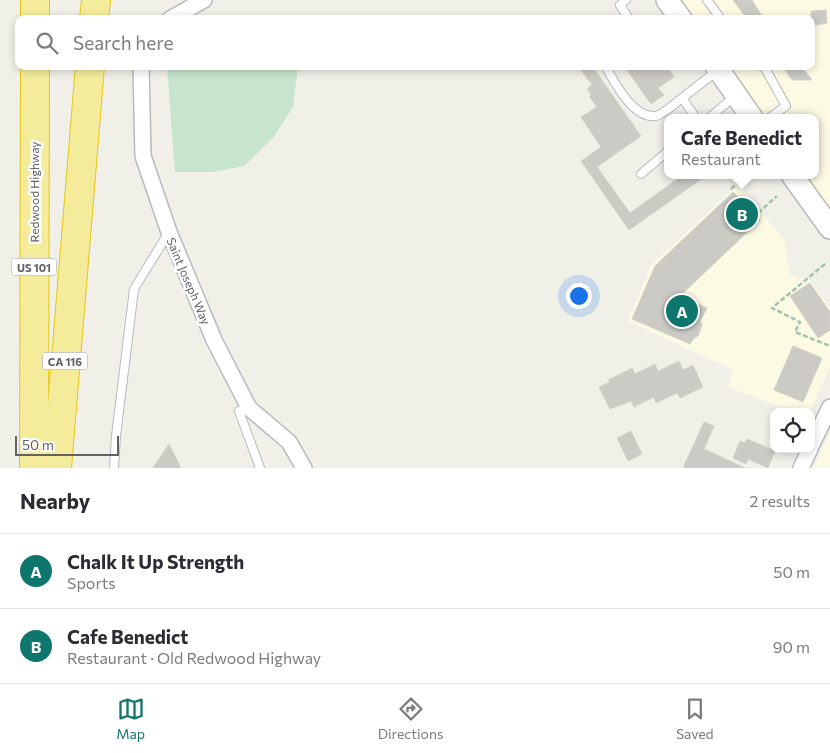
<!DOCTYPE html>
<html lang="en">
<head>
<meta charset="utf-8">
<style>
	:root { --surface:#fff; --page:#f7f7f7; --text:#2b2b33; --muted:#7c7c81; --line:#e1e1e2; --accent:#0f766e }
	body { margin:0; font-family:Commissioner,sans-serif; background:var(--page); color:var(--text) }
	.controls { position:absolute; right:15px; bottom:15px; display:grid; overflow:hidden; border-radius:10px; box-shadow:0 2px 8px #0003 }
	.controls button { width:45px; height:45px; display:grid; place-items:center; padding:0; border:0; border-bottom:1px solid var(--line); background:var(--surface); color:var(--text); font:25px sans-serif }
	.scale { position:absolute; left:15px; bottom:12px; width:104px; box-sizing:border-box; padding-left:5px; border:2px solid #606267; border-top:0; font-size:14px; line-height:18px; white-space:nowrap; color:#606267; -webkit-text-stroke:4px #fff; paint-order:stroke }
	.you { position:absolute; left:578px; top:295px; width:18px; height:18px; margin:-12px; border:4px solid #fff; border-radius:50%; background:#1a73e8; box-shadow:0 0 0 8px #1a73e833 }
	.badge { display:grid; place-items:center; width:32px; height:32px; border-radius:50%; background:var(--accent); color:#fff; font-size:16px; font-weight:700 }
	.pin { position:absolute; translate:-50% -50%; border:2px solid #fff; box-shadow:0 1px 5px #0006 }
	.popup { position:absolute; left:664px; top:114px; width:155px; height:65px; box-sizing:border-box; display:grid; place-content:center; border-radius:10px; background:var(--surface); filter:drop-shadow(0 1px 4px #0005); font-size:16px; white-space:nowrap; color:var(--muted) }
	.popup b { font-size:19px; color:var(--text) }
	.popup::after { content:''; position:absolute; left:50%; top:100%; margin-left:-10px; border:10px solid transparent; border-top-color:var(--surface) }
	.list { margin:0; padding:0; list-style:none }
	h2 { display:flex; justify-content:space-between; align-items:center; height:65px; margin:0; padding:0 20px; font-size:21px }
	h2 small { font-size:16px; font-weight:400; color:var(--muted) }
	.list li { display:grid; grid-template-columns:32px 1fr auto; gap:15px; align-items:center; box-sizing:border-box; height:75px; padding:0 20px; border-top:1px solid var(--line) }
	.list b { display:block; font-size:19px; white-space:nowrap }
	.list p { margin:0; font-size:16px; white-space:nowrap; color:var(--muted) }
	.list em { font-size:16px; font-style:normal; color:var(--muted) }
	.icon { flex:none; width:28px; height:28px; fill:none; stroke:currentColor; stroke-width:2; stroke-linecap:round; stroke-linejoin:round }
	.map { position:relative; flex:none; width:830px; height:468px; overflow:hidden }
	.search { position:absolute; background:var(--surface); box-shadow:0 2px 8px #0003; left:15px; right:15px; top:15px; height:55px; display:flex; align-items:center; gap:12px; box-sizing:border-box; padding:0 18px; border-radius:10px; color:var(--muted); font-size:19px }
	.sheet { height:215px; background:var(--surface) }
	nav { display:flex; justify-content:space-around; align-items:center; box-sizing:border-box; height:70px; border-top:1px solid var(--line); background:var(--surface); font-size:14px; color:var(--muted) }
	nav a { display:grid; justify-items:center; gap:2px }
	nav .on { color:var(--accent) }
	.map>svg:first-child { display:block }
	.commercial { fill:#fcfae2 }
	.green { fill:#c7e5cc }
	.building { fill:#cccac5; stroke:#d5d3c7 }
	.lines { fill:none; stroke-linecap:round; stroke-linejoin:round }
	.lane-casing { stroke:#b8b9be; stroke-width:10 }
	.street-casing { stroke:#b8b9be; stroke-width:18 }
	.secondary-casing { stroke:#b7b9be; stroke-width:24 }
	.highway-casing { stroke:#e7c512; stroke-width:30 }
	.path { stroke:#a0c3af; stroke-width:2.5; stroke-dasharray:5 2.5; stroke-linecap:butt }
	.lane { stroke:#fff; stroke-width:8 }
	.street { stroke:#fff; stroke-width:15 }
	.secondary { stroke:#fff; stroke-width:21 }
	.highway { stroke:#f5ec9b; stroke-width:28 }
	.labels { text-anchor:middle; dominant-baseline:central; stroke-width:5; stroke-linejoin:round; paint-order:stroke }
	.shield { fill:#fff; stroke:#909195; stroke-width:1 }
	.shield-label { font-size:11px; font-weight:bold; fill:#606267 }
	.street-label { font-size:12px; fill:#606267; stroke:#fff }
</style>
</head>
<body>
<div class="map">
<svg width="830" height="468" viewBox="0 0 830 468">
	<rect width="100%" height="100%" fill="#f0f0e9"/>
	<path class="commercial" d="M 674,0 L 830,0 L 830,210 L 804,175 L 816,175 L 816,118 L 762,118 L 723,66 L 811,66 L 811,19 L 688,19 Z
		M 738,185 L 784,239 L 790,276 L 810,280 L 830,309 L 830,366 L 810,412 L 794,412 L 728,387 L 733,370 L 628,321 L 651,265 Z
		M 830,432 L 830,468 L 813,468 Z"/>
	<path class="green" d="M 167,66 L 298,66 L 293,107 L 273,138 L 244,166 L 213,172 L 175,172 Z"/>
	<path class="building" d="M 733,0 L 752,0 L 764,19 L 747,19 Z
		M 826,10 L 827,23 L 811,26 L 811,11 Z
		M 578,66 L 592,66 L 641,136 L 597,167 L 630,213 L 683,175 L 707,175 L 629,230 L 581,161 L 601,147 L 581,117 L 597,107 L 589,96 L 591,94 L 587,89 L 592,85 Z
		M 624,66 L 667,66 L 674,77 L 658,88 L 664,95 L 651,104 Z
		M 782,66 L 801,66 L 812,80 L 792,80 Z
		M 733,192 L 738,197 L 742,197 L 751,206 L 750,210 L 760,220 L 680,296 L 707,308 L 700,321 L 702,325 L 698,336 L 693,339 L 690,344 L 632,319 L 655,266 Z
		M 810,283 L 830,312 L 830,330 L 818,338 L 790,296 Z
		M 793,346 L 822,358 L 803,402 L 774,390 Z
		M 679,361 L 683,370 L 693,365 L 703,387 L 680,398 L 677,393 L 656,403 L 654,397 L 634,407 L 631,401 L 610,409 L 599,387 L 610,382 L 608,380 L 632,368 L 635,374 L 655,364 L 658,371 Z
		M 704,422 L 714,426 L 704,449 L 745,468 L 683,468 Z
		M 631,431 L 642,454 L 628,461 L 617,438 Z
		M 747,439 L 775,451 L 768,468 L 748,459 L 746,464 L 733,458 L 740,441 L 745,443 Z
		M 169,444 L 181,468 L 153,468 Z"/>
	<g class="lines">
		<g class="lane-casing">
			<path id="lane" d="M 626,0 L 620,5 L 629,19
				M 707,0 L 721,19
				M 610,66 L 607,69 C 616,85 634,119 656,116 C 664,114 675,103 682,98
				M 762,66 L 766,70 L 786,106 L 769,118
				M 696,118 L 682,98 L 717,71
				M 709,118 L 735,96
				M 641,174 L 668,151
				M 249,408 L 239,411 L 260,468
				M 114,468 L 116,436 L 134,289 L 169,232"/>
		</g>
		<g class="street-casing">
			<path id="street" d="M 170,19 L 204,0
				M 141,66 L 143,156 L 169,232 L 214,340 L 249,408 L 289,442 L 304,468
				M 811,446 L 830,407
				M 801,468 L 810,449"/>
		</g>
		<g class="secondary-casing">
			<path id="secondary" d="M 667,0 L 681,19
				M 716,66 L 752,118
				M 792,175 L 830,228"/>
		</g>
		<g class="highway-casing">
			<path id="highway" d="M 35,19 L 35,0
				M 94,19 L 96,0
				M 34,468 L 35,66
				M 57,468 L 90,66"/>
		</g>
		<path class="path" d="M 731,189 L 747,175
			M 758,213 L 777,196
			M 825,264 L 772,308 L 800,322 L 795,332 L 830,346"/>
		<use href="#lane" class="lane"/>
		<use href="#street" class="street"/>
		<use href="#secondary" class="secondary"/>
		<use href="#highway" class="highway"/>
	</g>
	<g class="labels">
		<g class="shield">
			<rect x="11.5" y="258.5" width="45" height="17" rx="4"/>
			<rect x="42.5" y="352.5" width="45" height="17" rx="4"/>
		</g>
		<g class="shield-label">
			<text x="34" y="267">US 101</text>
			<text x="65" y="361">CA 116</text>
		</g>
		<g class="street-label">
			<text transform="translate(34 192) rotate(-90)">Redwood Highway</text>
			<text transform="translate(189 281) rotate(67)">Saint Joseph Way</text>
		</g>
	</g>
</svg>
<div class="controls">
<button><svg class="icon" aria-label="locate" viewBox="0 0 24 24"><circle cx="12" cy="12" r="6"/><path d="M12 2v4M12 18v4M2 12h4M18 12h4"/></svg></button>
</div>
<div class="scale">50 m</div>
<div class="you"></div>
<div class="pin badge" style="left:682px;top:311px">A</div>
<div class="pin badge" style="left:742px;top:214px">B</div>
<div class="popup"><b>Cafe Benedict</b>Restaurant</div>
<div class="search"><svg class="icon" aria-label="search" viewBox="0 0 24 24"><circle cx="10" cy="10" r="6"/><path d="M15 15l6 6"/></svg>Search here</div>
</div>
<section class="sheet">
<h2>Nearby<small>2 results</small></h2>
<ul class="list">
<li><span class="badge">A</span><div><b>Chalk It Up Strength</b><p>Sports</p></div><em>50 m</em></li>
<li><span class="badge">B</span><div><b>Cafe Benedict</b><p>Restaurant · Old Redwood Highway</p></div><em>90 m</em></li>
</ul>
</section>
<nav>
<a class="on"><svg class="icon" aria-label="map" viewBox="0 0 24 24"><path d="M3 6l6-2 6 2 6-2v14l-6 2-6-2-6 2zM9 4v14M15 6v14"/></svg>Map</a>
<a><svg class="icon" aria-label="directions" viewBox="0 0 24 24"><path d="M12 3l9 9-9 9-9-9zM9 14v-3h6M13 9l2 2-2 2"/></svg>Directions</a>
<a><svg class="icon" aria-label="saved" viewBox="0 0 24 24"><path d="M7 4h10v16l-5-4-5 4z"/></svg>Saved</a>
</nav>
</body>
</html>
